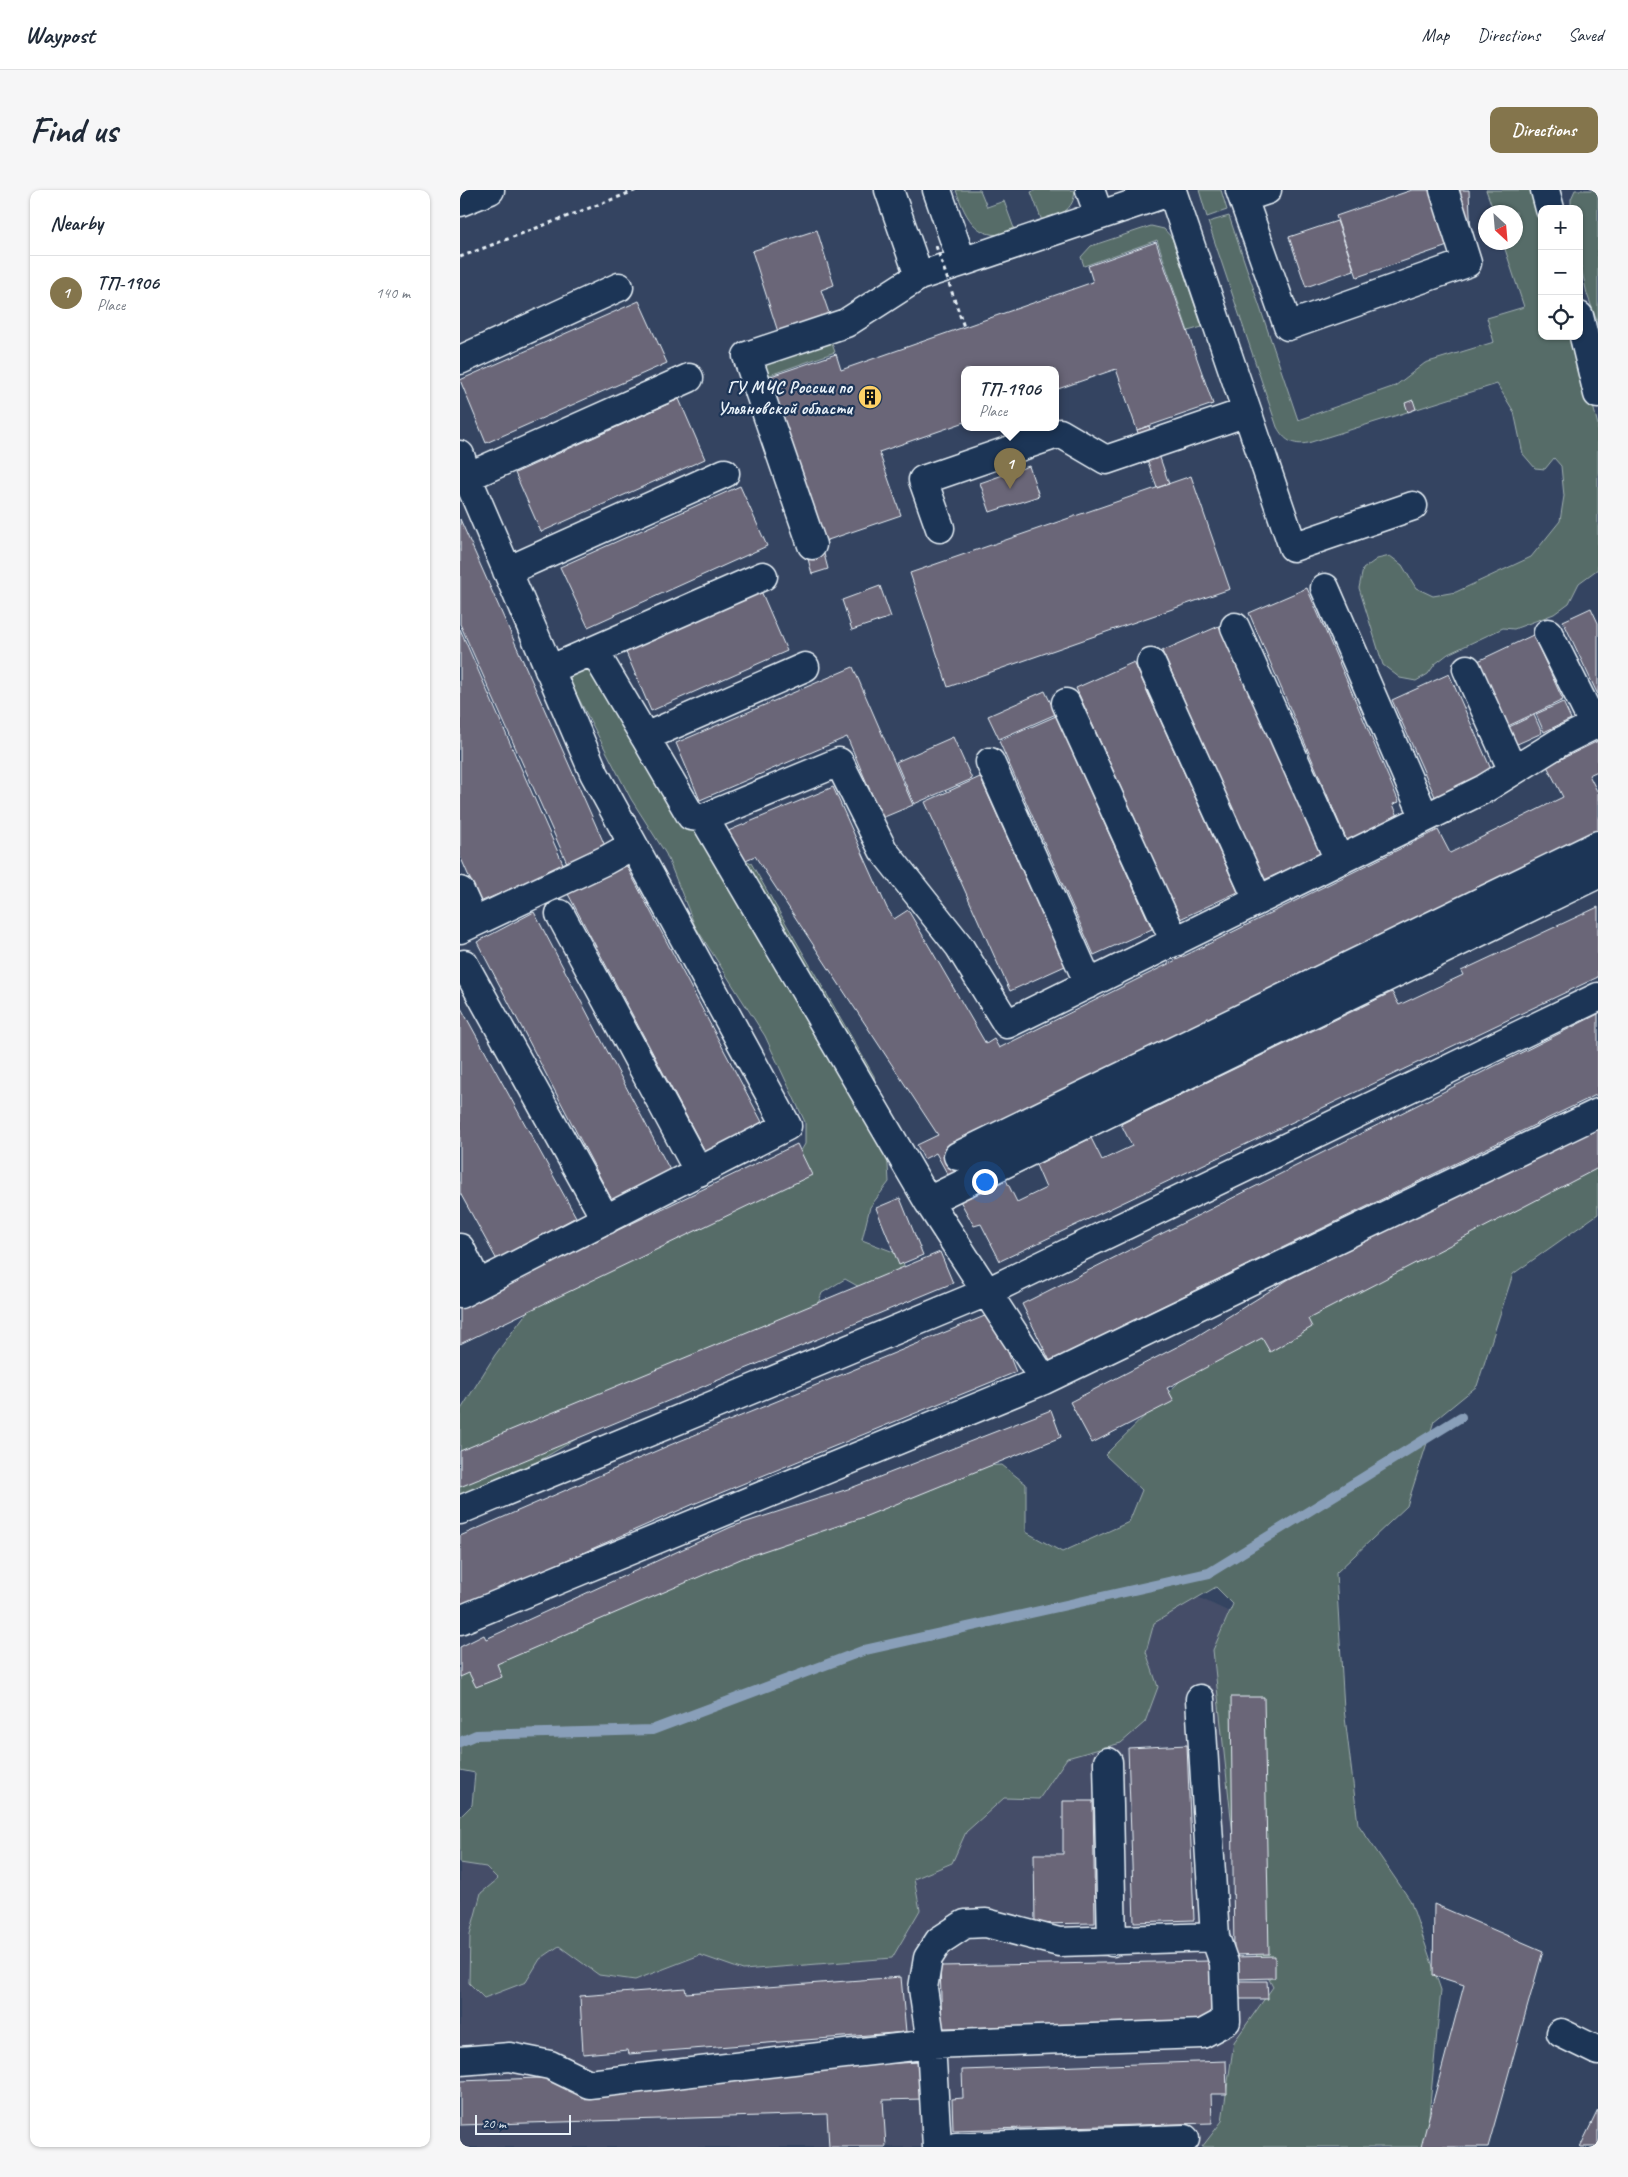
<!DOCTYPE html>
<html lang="en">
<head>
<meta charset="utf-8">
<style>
	:root { --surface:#fff; --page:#f6f6f7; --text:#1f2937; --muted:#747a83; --line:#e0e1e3; --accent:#84754c }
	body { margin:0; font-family:Caveat,sans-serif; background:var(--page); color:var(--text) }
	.controls { position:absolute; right:15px; top:15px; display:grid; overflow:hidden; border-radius:10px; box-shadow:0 1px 4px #0004 }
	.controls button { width:45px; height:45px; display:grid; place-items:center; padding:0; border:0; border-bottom:1px solid var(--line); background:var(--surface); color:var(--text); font:25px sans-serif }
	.compass { position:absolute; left:1018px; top:15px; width:45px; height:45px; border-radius:50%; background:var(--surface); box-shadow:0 1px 4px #0004; rotate:154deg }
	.scale { position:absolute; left:15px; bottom:12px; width:96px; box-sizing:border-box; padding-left:5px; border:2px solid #e8f1f8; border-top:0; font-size:14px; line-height:18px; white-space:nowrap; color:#e8f1f8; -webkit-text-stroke:4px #1d3557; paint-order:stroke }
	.you { position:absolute; left:524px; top:991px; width:18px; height:18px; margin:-12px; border:4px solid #fff; border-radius:50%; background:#1a73e8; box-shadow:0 0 0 8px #1a73e833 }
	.badge { display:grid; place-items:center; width:32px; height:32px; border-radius:50%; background:var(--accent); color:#fff; font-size:16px; font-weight:700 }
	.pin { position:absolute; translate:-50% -41px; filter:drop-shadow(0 1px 2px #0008) }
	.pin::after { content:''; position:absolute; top:26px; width:18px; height:15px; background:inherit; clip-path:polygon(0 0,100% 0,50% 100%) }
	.popup { position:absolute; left:501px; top:176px; width:98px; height:65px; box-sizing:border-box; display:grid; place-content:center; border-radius:10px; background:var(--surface); filter:drop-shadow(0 1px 4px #0005); font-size:16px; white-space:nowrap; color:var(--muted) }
	.popup b { font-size:19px; color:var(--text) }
	.popup::after { content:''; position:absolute; left:50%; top:100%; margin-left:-10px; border:10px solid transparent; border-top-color:var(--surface) }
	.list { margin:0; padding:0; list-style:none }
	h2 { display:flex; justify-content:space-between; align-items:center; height:65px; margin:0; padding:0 20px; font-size:21px }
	h2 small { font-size:16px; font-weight:400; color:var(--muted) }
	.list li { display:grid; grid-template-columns:32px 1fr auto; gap:15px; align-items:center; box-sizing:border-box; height:75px; padding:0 20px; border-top:1px solid var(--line) }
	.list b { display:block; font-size:19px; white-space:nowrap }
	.list p { margin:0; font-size:16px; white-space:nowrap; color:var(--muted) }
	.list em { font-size:16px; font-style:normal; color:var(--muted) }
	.icon { flex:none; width:28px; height:28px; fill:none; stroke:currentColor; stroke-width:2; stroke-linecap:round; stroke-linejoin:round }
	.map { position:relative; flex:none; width:1138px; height:1957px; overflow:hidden; border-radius:10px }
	header { display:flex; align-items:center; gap:30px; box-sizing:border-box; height:70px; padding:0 25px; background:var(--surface); border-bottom:1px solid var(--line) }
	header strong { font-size:24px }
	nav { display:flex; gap:28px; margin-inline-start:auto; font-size:18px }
	.intro { display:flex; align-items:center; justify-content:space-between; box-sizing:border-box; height:120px; padding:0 30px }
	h1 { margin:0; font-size:35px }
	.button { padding:12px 22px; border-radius:10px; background:var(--accent); color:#fff; font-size:18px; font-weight:700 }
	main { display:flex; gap:30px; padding:0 30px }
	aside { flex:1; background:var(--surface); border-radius:10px; box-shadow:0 1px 4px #0004 }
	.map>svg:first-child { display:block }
	.built { fill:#444e68 }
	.green { fill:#566c68; stroke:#9faeb0 }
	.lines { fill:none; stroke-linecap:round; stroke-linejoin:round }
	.stream { stroke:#899fb9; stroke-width:10 }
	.building { fill:#6b6678; stroke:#e8f1f8 }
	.minor-casing { stroke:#e8f1f8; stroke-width:31 }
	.major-casing { stroke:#e8f1f8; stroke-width:31 }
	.path { stroke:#e8f1f8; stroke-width:3; stroke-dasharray:4 4; stroke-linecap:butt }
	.minor { stroke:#1d3557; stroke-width:28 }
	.major { stroke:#1d3557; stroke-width:28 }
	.path-bridge { stroke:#e8f1f8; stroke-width:3; stroke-dasharray:4 4; stroke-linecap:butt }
	.labels { text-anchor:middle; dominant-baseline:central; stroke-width:4.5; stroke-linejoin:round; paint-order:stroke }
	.poi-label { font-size:18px; font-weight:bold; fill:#e8f1f8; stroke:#1d3557; text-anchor:end }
</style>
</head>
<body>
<header>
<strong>Waypost</strong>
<nav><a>Map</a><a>Directions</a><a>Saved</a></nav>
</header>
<div class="intro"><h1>Find us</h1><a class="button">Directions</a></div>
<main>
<aside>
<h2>Nearby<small></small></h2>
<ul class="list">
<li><span class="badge">1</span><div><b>ТП-1906</b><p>Place</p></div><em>140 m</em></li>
</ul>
</aside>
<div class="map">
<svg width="1138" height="1957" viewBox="0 0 1138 1957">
	<rect width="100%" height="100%" fill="#344461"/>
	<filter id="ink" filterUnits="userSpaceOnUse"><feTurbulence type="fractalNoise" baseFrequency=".02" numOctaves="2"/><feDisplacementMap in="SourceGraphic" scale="10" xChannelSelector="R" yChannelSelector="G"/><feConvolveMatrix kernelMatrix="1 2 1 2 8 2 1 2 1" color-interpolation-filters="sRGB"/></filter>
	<g filter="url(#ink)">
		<path class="built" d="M 680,1380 L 827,1449 L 868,1957 L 0,1957 L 0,1651 Z"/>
		<path class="green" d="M 496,0 L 520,0 L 527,17 L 544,11 L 555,41 C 519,54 506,30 496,0 Z
			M 576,0 L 615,0 C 614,21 599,26 582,31 L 571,2 Z
			M 739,0 L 761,0 L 767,20 L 747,27 Z
			M 1026,0 L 1070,0 L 1082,37 L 1082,146 L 1115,146 L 1138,235 L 1138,379 L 1119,393 L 1109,413 L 1094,424 L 1054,439 L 1043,438 L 988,464 L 975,474 L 968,484 L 956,491 L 940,488 L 923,475 L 899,398 L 903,379 L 917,369 L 930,366 L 942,375 L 956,398 L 973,406 L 996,402 L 1071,367 L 1100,331 L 1104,306 L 1101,276 L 1094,268 L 1085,279 L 1075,278 L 1063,264 L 1054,222 L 1037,194 L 848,253 C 833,256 824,250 817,237 L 748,32 L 769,26 L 838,230 L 935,196 L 965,173 L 1034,152 L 1027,128 L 1064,117 L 1043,53 L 1056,52 L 1056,22 L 1034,22 Z
			M 1115,0 L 1138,0 L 1138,134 L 1127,104 L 1119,68 L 1119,19 L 1111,19 L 1111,9 Z
			M 691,36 L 704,39 L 712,48 L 742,137 L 728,141 L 697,50 L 624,76 L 621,67 L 631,56 Z
			M 371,151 L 375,162 L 307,186 L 304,172 Z
			M 110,464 L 130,468 L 238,641 L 291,673 L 414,886 L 427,959 L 429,992 L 410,1017 L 402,1050 L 439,1064 L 447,1082 L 412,1104 L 385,1089 L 362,1103 L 346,1145 L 181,1211 L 24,1303 L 0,1322 L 0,1221 L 35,1165 L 76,1110 L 332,976 L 345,954 L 345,932 L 305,846 L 235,736 L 206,664 L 171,609 L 109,490 Z
			M 1138,971 L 1138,1024 L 1053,1084 L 1017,1196 L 974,1231 L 947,1316 L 876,1383 L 884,1519 L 898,1634 L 950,1710 L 981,1800 L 966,1957 L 742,1957 L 762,1931 L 774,1852 L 813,1797 L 783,1739 L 753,1460 L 773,1414 L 756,1397 L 694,1433 L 686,1462 L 698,1497 L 685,1532 L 661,1553 L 607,1568 L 579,1609 L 544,1608 L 506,1642 L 492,1673 L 454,1689 L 460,1720 L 432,1768 L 283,1780 L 240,1765 L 175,1790 L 139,1785 L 99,1756 L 80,1769 L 66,1792 L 24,1808 L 9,1793 L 10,1744 L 21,1703 L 38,1689 L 26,1677 L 0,1673 L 0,1627 L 12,1615 L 15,1583 L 0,1580 L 0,1481 L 72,1449 L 129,1434 L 481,1278 L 542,1275 L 566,1294 L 566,1342 L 602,1362 L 669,1332 L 682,1300 L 645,1265 L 724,1187 Z"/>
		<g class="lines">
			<path class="stream" d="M 0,1552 L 16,1545 L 192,1540 L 405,1460 L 749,1383 L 1001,1227"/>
		</g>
		<path class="building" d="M 952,0 L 1009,0 L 1011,48 L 897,87 L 876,26 Z
			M 877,31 L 894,80 L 846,97 L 829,47 Z
			M 357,40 L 374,95 L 361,100 L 370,126 L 318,142 L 292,61 Z
			M 696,52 L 753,214 L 677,240 L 656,179 L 595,200 L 595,180 L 505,180 L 505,232 L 419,262 L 441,325 L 365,351 L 308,187 L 376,164 L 381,180 L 633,92 L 628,76 Z
			M 179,111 L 207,173 L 26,253 L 0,190 Z
			M 219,209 L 245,269 L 81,342 L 55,283 Z
			M 953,210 L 956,219 L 948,222 L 945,213 Z
			M 689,236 L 709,294 L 697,298 L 677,240 Z
			M 569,276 L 579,306 L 530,322 L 520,293 Z
			M 731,286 L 770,399 L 488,497 L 450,383 Z
			M 280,296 L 307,356 L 128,437 L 100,377 Z
			M 0,329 L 146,658 L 108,675 L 0,434 Z
			M 364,364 L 368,379 L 352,384 L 348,369 Z
			M 420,396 L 431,427 L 392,440 L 382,410 Z
			M 847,398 L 939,612 L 933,614 L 939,629 L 887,651 L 789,423 Z
			M 301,401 L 327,461 L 191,521 L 165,460 Z
			M 1131,418 L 1138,433 L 1138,505 L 1103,431 Z
			M 759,436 L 862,664 L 804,690 L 702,461 Z
			M 0,439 L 104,676 L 20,712 L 0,666 Z
			M 1073,445 L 1103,510 L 1048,536 L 1018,471 Z
			M 674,472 L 778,702 L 720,729 L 616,498 Z
			M 393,477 L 453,615 L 422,628 L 387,547 L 240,610 L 216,553 Z
			M 989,484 L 1034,586 L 977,611 L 932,510 Z
			M 585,501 L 596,524 L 539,549 L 528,526 Z
			M 1103,512 L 1111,529 L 1084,542 L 1076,524 Z
			M 1074,525 L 1082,543 L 1055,555 L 1047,538 Z
			M 596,526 L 692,739 L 634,765 L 539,551 Z
			M 493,547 L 512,589 L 454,614 L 436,572 Z
			M 1138,551 L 1138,581 L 1129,585 L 1138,603 L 1138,670 L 489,987 L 476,963 L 464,969 L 457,955 L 478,945 L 295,666 L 281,672 L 268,641 L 373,597 L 427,718 L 434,729 L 448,720 L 526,854 L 534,849 L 539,858 L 978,640 L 990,663 L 1103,607 L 1087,576 Z
			M 520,587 L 605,776 L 550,801 L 465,612 Z
			M 165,673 L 302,932 L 246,963 L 108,704 Z
			M 1138,717 L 1138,787 L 540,1071 L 521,1034 L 514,1036 L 499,1009 L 511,1003 L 513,1006 L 546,990 L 557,1012 L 586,998 L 576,975 L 631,948 L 642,970 L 672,956 L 661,934 L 932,802 L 939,815 L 1003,785 L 1001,781 Z
			M 74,722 L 212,984 L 154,1014 L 17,752 Z
			M 0,816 L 116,1027 L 37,1070 L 0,1003 Z
			M 1138,824 L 1138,904 L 590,1171 L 562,1114 Z
			M 1138,936 L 1138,978 L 848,1129 L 852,1137 L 810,1162 L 802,1148 L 707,1198 L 714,1211 L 632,1253 L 610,1212 L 734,1148 L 829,1089 Z
			M 337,954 L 352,985 L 0,1154 L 0,1116 Z
			M 440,1008 L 463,1065 L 439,1075 L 416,1018 Z
			M 480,1062 L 493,1093 L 0,1297 L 0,1261 Z
			M 532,1123 L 556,1182 L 236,1313 L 0,1417 L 0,1346 L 210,1255 Z
			M 591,1220 L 601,1247 L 404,1327 L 283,1368 L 37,1474 L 42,1487 L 16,1497 L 9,1483 L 0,1487 L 0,1457 L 24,1445 L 26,1449 L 271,1337 L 391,1298 Z
			M 771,1507 L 804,1507 L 809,1764 L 774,1765 Z
			M 727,1555 L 734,1730 L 674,1732 L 668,1558 Z
			M 603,1611 L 633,1611 L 635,1733 L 575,1734 L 574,1664 L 603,1664 Z
			M 974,1714 L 1083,1761 L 1028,1957 L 961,1957 L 1004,1795 L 973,1785 Z
			M 815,1766 L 815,1788 L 776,1789 L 775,1767 Z
			M 750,1771 L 751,1833 L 482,1838 L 480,1776 Z
			M 441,1787 L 446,1842 L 169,1864 L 168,1860 L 123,1864 L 120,1806 L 225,1798 L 226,1803 Z
			M 776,1791 L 807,1791 L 808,1809 L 777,1809 Z
			M 766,1871 L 767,1904 L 751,1904 L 752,1933 L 493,1940 L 492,1909 L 503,1908 L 502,1880 Z
			M 462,1872 L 463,1909 L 423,1910 L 426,1957 L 369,1957 L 367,1924 L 0,1935 L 0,1891 L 105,1887 L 106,1898 L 414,1874 Z
			M 1138,1920 L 1138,1957 L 1120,1957 Z"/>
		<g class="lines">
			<g class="minor-casing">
				<path id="minor" d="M 477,0 L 502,72 L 712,1 L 833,357 L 953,316
					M 630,0 L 639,25
					M 780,0 L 828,136 L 1007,73 L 984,0
					M 1085,0 L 1090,19
					M 783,8 L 807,0
					M 459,86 L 502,72
					M 1119,126 L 1138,204
					M 0,170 L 159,97
					M 0,265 L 7,287 L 134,583 L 327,936 L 0,1104
					M 7,287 L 229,188
					M 480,338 L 463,290 L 600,243 L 646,270 L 787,222
					M 352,355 L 287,166 L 386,133 L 459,86 L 429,0
					M 47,381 L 265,283
					M 865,398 L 965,628
					M 775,437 L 879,670
					M 1088,443 L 1134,535
					M 134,461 L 185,547 L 345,477
					M 691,473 L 798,710
					M 1007,479 L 1053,581
					M 89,480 L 303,386
					M 606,513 L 715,752
					M 185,547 L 231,626 L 244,628
					M 530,572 L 629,794
					M 0,701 L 14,732
					M 100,724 L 239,982
					M 0,739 L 146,670 L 173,655
					M 4,774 L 146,1030
					M 498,966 L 1138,655
					M 468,1011 L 1138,684
					M 0,1058 L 18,1094
					M 584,1190 L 468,1011 L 244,628 L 379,572 L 423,660 L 499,756 L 547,834 L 1024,599 L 1100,552 L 1138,533
					M 0,1320 L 527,1102 L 1138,807
					M 0,1430 L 584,1190 L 1138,923
					M 648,1572 L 652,1752
					M 1101,1843 L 1138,1861
					M 0,1871 L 50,1867 L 90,1875 L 129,1894 L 471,1854 L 742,1844 L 766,1831 L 764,1773 L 755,1747
					M 477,1957 L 471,1854 L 463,1798 L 468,1768 L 479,1751 L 505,1734 L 526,1733 L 599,1752 L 755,1747 L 740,1509
					M 496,1957 L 725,1949"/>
			</g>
			<g class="major-casing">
				<path id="major" d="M 0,12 L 30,0"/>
			</g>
			<path class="path" d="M 0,67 L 177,0"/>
			<use href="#minor" class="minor"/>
			<use href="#major" class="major"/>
			<path class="path-bridge" d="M 476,56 L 504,137"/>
		</g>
	</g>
	<defs>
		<g id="building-disc" transform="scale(1.25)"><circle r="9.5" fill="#ffd166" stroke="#1d3557"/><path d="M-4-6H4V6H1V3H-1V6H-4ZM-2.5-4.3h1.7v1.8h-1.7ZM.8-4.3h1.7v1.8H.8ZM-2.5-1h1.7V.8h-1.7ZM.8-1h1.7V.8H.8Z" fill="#111"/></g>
	</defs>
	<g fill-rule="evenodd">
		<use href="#building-disc" x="410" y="207"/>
	</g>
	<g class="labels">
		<g class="poi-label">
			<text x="392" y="197">ГУ МЧС России по<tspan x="392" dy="21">Ульяновской области</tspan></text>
		</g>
	</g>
</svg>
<div class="controls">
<button>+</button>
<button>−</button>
<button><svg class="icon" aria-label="locate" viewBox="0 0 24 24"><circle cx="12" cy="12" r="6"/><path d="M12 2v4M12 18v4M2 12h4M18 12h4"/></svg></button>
</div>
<svg class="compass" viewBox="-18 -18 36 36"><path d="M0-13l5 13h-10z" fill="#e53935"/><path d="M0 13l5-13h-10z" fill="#747a83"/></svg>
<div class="scale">20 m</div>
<div class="you"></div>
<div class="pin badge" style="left:550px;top:299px">1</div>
<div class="popup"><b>ТП-1906</b>Place</div>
</div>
</main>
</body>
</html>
